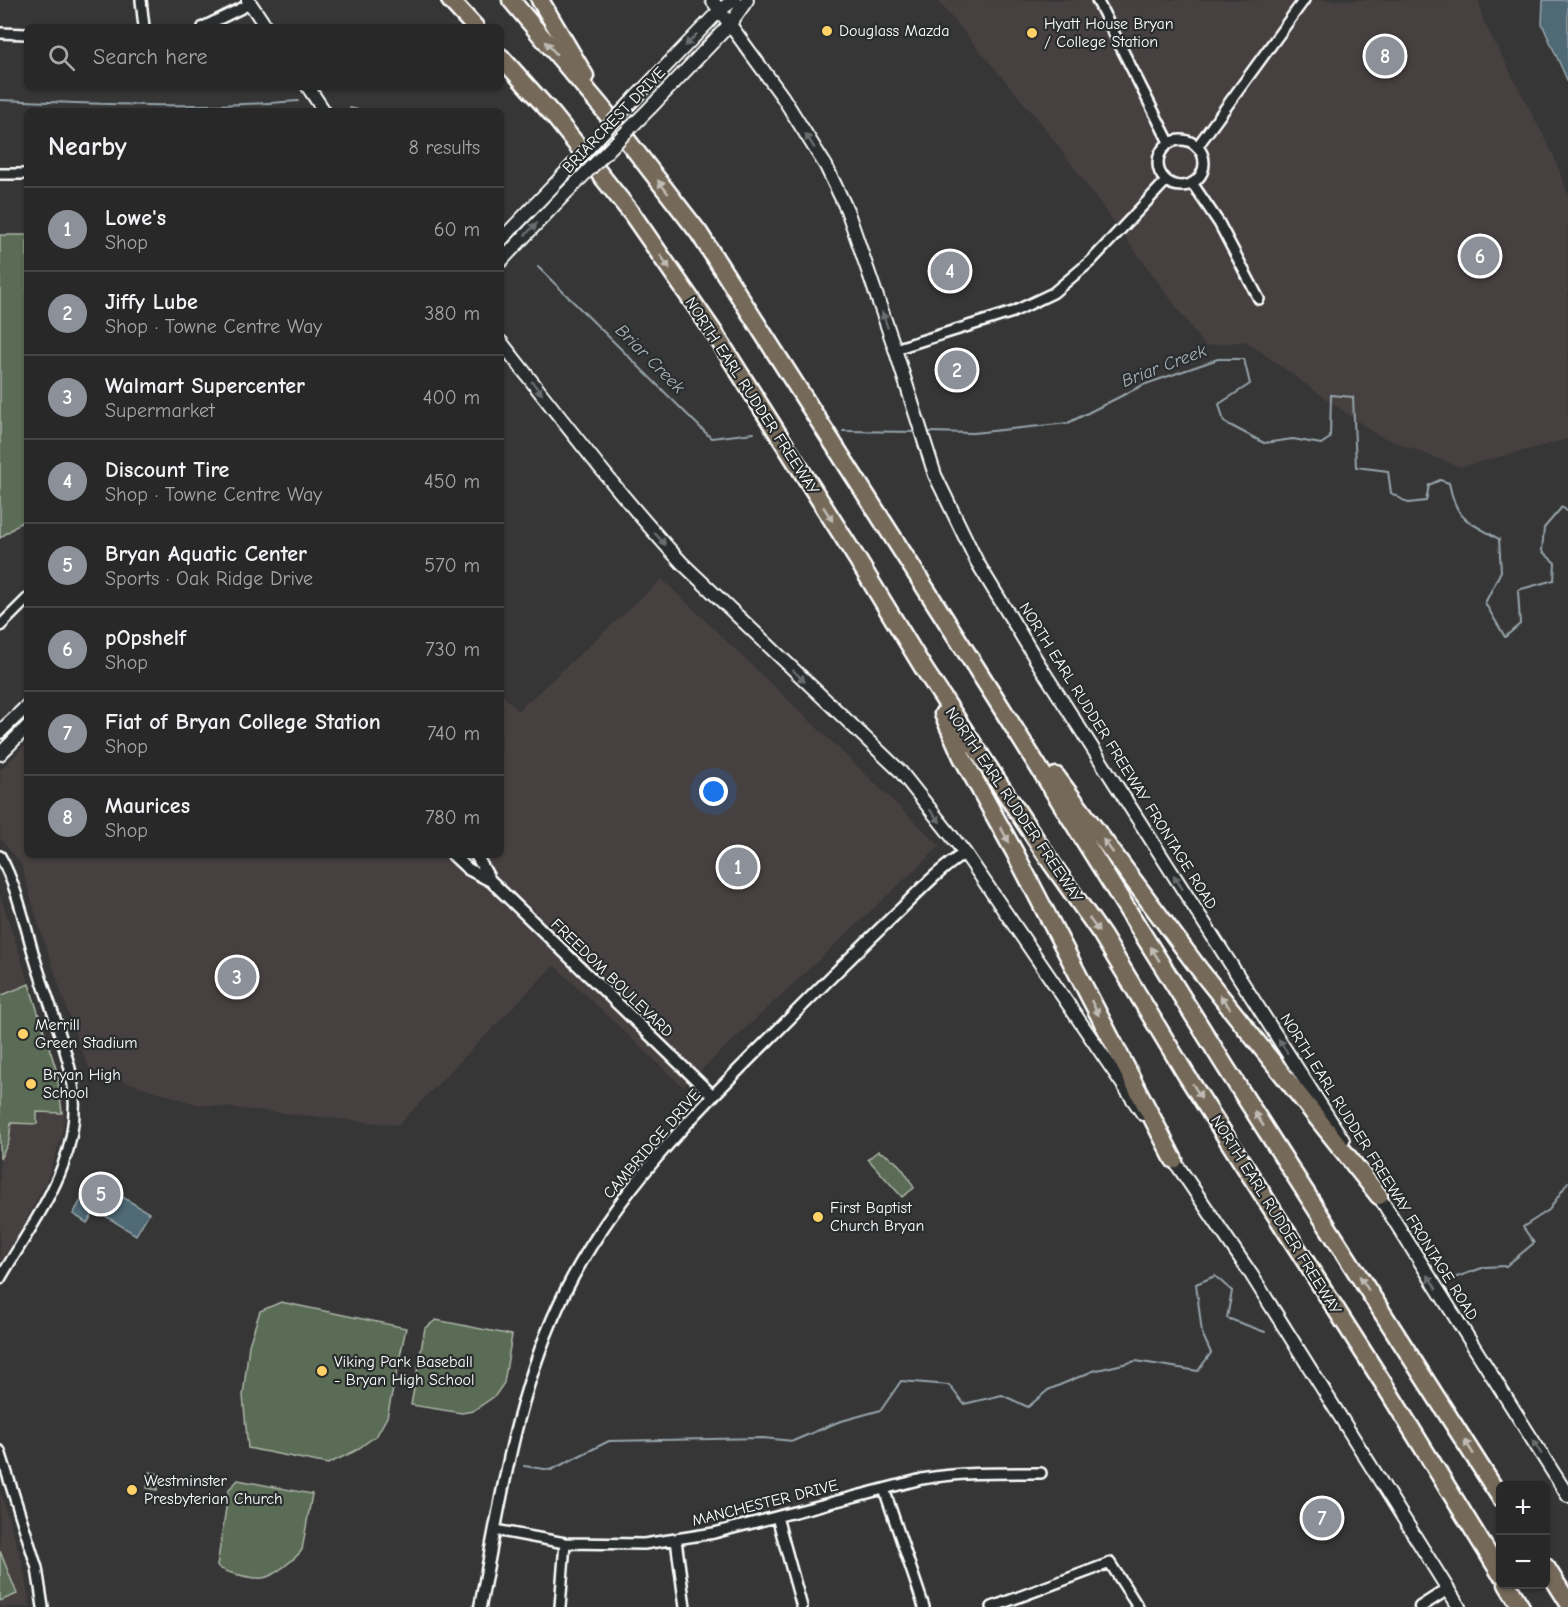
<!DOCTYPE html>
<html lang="en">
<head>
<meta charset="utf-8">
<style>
	:root { --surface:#292828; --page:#353434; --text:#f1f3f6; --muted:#a5a6a8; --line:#454445; --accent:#8c9099 }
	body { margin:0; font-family:"Comic Neue",sans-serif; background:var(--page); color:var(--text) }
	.controls { position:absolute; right:18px; bottom:18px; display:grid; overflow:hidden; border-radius:9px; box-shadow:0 2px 4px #0004 }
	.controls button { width:54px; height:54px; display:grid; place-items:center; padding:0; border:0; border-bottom:2px solid var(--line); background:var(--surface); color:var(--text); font:30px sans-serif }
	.you { position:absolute; left:714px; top:792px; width:21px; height:21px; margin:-15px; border:4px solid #fff; border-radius:50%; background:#1a73e8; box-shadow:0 0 0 9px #1a73e833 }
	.badge { display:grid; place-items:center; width:39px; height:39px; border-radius:50%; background:var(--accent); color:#fff; font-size:20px; font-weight:700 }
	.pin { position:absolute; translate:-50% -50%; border:3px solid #fff; box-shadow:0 2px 6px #0006 }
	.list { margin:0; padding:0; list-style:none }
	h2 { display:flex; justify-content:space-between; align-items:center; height:78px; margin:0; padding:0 24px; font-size:26px }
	h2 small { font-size:20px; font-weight:400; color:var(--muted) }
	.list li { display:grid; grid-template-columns:39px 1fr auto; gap:18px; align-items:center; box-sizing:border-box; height:84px; padding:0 24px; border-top:2px solid var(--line) }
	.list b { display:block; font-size:22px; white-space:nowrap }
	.list p { margin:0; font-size:20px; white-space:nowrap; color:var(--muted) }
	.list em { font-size:20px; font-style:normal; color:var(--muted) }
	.icon { flex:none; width:33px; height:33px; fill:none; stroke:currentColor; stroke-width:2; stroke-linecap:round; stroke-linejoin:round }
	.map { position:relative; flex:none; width:1568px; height:1607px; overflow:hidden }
	.search { position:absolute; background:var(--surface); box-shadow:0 2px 4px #0004; left:24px; top:24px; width:480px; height:66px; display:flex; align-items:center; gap:15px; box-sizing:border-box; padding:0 21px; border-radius:9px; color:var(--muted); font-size:22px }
	.panel { position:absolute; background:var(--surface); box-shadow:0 2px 4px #0004; left:24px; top:108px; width:480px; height:750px; border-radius:9px }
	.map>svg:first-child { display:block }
	.built { fill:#474140 }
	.green { fill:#5a6c55; stroke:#acb6aa; stroke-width:1.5 }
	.water { fill:#506975; stroke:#96a5ac; stroke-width:1.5 }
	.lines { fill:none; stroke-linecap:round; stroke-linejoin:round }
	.stream { stroke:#96a5ac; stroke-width:2 }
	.minor-casing { stroke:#fff; stroke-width:14 }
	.tertiary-casing { stroke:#fff; stroke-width:15 }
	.secondary-casing { stroke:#fff; stroke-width:16 }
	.motorway-casing { stroke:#fff; stroke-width:21 }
	.minor { stroke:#2a2d2e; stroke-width:9 }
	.tertiary { stroke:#2a2d2e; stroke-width:10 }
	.secondary { stroke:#2a2d2e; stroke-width:12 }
	.motorway { stroke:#746a5a; stroke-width:16 }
	.secondary-bridge-casing { stroke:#fff; stroke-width:16; stroke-linecap:butt }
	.secondary-bridge { stroke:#2a2d2e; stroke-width:12 }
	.oneway { fill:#6a6c6d }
	.oneway2 { fill:#c0bcb5 }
	.poi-dot { fill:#ffd166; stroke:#2a2d2e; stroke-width:2 }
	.labels { text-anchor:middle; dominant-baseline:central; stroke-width:4.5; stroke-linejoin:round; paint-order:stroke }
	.poi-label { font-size:16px; fill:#fff; stroke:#2a2d2e; text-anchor:start }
	.street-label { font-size:16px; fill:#fff; stroke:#2a2d2e }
	.water-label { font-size:18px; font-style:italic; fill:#a8b4ba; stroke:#2a2d2e }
</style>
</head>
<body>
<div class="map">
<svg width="1568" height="1607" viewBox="0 0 1568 1607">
	<rect width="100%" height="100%" fill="#373636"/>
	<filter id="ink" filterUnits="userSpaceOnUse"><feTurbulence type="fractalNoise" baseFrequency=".0167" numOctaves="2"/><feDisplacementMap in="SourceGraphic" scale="12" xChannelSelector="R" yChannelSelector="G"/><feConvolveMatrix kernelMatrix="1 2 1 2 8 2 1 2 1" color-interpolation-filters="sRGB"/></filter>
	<g filter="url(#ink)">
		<path class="built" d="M 937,0 L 1479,0 L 1482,18 L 1554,156 L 1568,195 L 1568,439 L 1460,467 L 1377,435 L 1246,341 L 1205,346 L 1042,124 Z
			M 662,579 L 940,846 L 683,1087 L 554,965 L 398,1125 L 196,1104 L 90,1070 L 78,1041 L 39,926 L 21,864 L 0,838 L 0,771 L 27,743 L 27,855 L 501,855 L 501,693 L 518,711 Z
			M 0,895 L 59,1075 L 64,1115 L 61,1139 L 47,1179 L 17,1237 L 0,1262 Z
			M 0,1491 L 22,1562 L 30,1607 L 0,1607 Z"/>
		<path class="green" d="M 0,235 L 27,235 L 27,518 L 0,538 Z
			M 29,984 L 57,1072 L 62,1113 L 37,1112 L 37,1124 L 11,1123 L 9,1141 L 0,1159 L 0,996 Z
			M 878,1151 C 898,1160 904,1169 914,1188 L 902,1197 L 868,1159 Z
			M 281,1302 L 406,1328 L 387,1417 L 377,1435 L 355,1451 L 328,1464 L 248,1448 L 243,1396 L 249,1345 L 260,1311 Z
			M 436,1320 L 512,1335 L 504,1383 L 495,1396 L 473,1411 L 462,1413 L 411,1405 L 425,1328 Z
			M 150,1472 L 160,1474 L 157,1490 L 147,1488 Z
			M 238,1480 L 312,1494 L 302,1550 C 296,1558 273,1577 263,1578 C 253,1579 224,1573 217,1566 L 229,1489 Z
			M 0,1551 L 17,1594 L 0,1601 Z"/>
		<path class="water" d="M 1543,0 L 1568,0 L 1568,82 L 1542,24 Z
			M 93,1179 L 149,1213 L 136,1235 L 96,1210 L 87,1223 L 73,1214 Z"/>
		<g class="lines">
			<path class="stream" d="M 0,100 C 99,104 200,109 298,101
				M 350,108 L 363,111
				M 538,267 L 711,438 L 754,433
				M 843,431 L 915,432
				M 927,432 L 973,433 L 1068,423 L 1143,385 L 1218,359 L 1244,359 L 1250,384 L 1219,404 L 1224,422 L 1264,443 L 1293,439 L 1321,444 L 1330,438 L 1331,395 L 1353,397 L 1356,467 L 1388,471 L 1391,493 L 1408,503 L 1426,501 L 1429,485 L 1440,480 L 1449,483 C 1457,522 1467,520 1499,539 L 1501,571 L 1485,603 L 1505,637 L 1520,624 L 1518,590 L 1554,580 L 1555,563 L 1542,551 L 1544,528 L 1562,507 L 1568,512
				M 1454,1278 L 1485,1267 L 1506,1266 L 1534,1243 L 1523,1227 L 1549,1210 L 1568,1182
				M 524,1466 L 551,1470 L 609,1441 L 763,1438 L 793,1441 L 838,1422 L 881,1410 L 901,1381 L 949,1385 L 964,1404 L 1002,1395 L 1028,1407 L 1048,1390 L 1093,1371 L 1136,1361 L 1198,1371 L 1211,1353 L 1202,1333 L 1196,1284 L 1215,1276 L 1232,1291 L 1227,1318 L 1265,1332"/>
			<g class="minor-casing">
				<path id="minor" d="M 141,0 L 144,27
					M 1097,0 L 1169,142
					M 203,27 L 250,4
					M 0,33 L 27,34
					M1158 163a23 23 0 1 1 46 0a23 23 0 1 1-46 0Z
					M 1197,147 L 1304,0
					M 0,174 L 27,174
					M 1192,183 L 1219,223 L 1259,299
					M 895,349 L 1013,312 L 1053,293 L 1091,261 L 1166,181
					M 0,626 L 27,599
					M 0,856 C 19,890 26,932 38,969 C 49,1003 63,1038 71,1073 C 88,1154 38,1213 0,1279
					M 0,1451 L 37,1568 L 43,1607
					M 884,1489 L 924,1607
					M 777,1517 L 802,1607
					M 495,1530 L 565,1543 L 644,1544 L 714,1533 L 922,1479 C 962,1472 1002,1473 1041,1473
					M 676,1540 L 685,1607
					M 560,1607 L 565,1543
					M 992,1607 L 1110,1563 L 1138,1607"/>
			</g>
			<g class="tertiary-casing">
				<path id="tertiary" d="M 453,855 L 468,869 L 491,881 L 713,1096
					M 476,855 L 490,880
					M 480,1607 C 501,1500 516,1389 566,1290 C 621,1181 711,1098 796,1012 C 831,977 866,942 902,908 C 922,888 941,868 965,853
					M 1420,1607 L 1448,1589"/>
			</g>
			<g class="secondary-casing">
				<path id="secondary" d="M 248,0 L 266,27
					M 712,0 L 782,96 L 826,166 L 847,210 L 895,349 L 935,475 L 977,562 L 1040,666 L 1343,1140
					M 308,87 L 324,111
					M 636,97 L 720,10 L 734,0
					M 650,108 L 730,24 L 747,0
					M 501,240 L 554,185
					M 501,261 L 562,197
					M 501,342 C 560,417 618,494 682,563 L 900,771 L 965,853 L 1143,1114
					M 0,732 L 27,706
					M 0,754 L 27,727
					M 1169,1153 L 1251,1274 L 1459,1607
					M 1375,1190 L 1568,1496"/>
			</g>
			<g class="motorway-casing">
				<path id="motorway" d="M 450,0 L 475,27
					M 511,0 L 603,109 L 699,233 L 996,699 L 1225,1066 L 1500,1497
					M 540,0 L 585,76
					M 501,57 L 553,115 L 632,214 L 715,334 L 857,559 L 924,669 L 1052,864 L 1102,935 L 1187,1076 L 1385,1386 L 1500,1573
					M 943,714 L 962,757 L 1015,853 L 1174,1160
					M 1056,776 L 1199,969 L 1379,1196
					M 1546,1567 L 1568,1602
					M 1507,1584 L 1521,1607"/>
			</g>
			<use href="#minor" class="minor"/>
			<use href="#tertiary" class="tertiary"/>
			<use href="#secondary" class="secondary"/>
			<use href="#motorway" class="motorway"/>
			<g class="secondary-bridge-casing">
				<path id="secondary-bridge" d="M 554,185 L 636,97
					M 562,197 L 650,108"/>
			</g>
			<use href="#secondary-bridge" class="secondary-bridge"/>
		</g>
		<defs><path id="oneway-solid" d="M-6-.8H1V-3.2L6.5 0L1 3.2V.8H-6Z" transform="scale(1.5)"/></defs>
		<g class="oneway">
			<use href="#oneway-solid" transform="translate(691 40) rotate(134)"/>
			<use href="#oneway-solid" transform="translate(810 141) rotate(-122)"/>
			<use href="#oneway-solid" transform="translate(531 229) rotate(-46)"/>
			<use href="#oneway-solid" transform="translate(885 320) rotate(-109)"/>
			<use href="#oneway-solid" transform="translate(537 388) rotate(52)"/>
			<use href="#oneway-solid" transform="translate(660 539) rotate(48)"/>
			<use href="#oneway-solid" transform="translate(799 676) rotate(44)"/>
			<use href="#oneway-solid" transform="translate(935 816) rotate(51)"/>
			<use href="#oneway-solid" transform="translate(1178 882) rotate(-123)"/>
			<use href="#oneway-solid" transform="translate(1283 1046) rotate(-123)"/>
			<use href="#oneway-solid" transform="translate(1432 1282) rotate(-122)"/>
			<use href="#oneway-solid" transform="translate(1537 1447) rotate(-122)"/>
		</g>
		<g class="oneway2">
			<use href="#oneway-solid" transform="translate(551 48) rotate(-130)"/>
			<use href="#oneway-solid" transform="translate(663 187) rotate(-128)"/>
			<use href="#oneway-solid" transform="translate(665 262) rotate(56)"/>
			<use href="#oneway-solid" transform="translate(828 514) rotate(57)"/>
			<use href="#oneway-solid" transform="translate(1005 835) rotate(61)"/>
			<use href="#oneway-solid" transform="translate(1108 846) rotate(-127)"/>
			<use href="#oneway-solid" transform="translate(1094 925) rotate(55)"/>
			<use href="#oneway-solid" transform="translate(1155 954) rotate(-122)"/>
			<use href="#oneway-solid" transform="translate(1225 1002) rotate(-128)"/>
			<use href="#oneway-solid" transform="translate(1095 1008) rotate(63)"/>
			<use href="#oneway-solid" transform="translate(1197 1091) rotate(58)"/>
			<use href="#oneway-solid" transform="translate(1259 1119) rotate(-123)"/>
			<use href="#oneway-solid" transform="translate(1364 1283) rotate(-123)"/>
			<use href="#oneway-solid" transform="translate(1469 1447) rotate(-123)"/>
		</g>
	</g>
	<g class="poi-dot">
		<circle cx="827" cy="31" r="6"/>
		<circle cx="1032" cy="33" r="6"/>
		<circle cx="23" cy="1034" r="6"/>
		<circle cx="31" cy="1084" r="6"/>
		<circle cx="818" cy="1217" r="6"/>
		<circle cx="322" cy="1371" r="6"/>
		<circle cx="132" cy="1490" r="6"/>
	</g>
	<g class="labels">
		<g class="poi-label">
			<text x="1044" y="24">Hyatt House Bryan<tspan x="1044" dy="18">/ College Station</tspan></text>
			<text x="839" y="31">Douglass Mazda</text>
			<text x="35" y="1025">Merrill<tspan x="35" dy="18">Green Stadium</tspan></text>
			<text x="43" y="1075">Bryan High<tspan x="43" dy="18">School</tspan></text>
			<text x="830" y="1208">First Baptist<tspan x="830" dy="18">Church Bryan</tspan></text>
			<text x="334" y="1362">Viking Park Baseball<tspan x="334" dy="18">- Bryan High School</tspan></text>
			<text x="144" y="1481">Westminster<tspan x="144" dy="18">Presbyterian Church</tspan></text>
		</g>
		<g class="street-label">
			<text transform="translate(614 120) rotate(-46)">BRIARCREST DRIVE</text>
			<text transform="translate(752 396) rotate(57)">NORTH EARL RUDDER FREEWAY</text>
			<text transform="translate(1118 756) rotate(58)">NORTH EARL RUDDER FREEWAY FRONTAGE ROAD</text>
			<text transform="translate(1014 805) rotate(56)">NORTH EARL RUDDER FREEWAY</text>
			<text transform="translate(612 978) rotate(44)">FREEDOM BOULEVARD</text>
			<text transform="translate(652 1144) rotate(-49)">CAMBRIDGE DRIVE</text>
			<text transform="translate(1379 1167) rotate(58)">NORTH EARL RUDDER FREEWAY FRONTAGE ROAD</text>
			<text transform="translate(1276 1215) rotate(58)">NORTH EARL RUDDER FREEWAY</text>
			<text transform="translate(765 1503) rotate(-14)">MANCHESTER DRIVE</text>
		</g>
		<g class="water-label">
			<text transform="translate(650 359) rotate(45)">Briar Creek</text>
			<text transform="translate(1164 366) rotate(-21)">Briar Creek</text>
		</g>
	</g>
</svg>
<div class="controls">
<button>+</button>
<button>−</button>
</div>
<div class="you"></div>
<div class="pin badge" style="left:738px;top:867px">1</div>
<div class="pin badge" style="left:957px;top:370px">2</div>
<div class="pin badge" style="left:237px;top:977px">3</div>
<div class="pin badge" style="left:950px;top:271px">4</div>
<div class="pin badge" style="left:101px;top:1194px">5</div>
<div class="pin badge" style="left:1480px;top:256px">6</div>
<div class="pin badge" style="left:1322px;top:1518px">7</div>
<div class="pin badge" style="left:1385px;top:56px">8</div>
<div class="search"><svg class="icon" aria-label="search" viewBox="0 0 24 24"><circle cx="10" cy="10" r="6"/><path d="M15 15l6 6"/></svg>Search here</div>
<section class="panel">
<h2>Nearby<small>8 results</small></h2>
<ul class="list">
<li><span class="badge">1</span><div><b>Lowe's</b><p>Shop</p></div><em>60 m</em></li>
<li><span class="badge">2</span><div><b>Jiffy Lube</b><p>Shop · Towne Centre Way</p></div><em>380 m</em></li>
<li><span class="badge">3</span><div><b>Walmart Supercenter</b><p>Supermarket</p></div><em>400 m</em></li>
<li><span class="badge">4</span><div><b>Discount Tire</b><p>Shop · Towne Centre Way</p></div><em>450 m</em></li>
<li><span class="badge">5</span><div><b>Bryan Aquatic Center</b><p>Sports · Oak Ridge Drive</p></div><em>570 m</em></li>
<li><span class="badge">6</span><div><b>pOpshelf</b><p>Shop</p></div><em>730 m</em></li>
<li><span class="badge">7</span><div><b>Fiat of Bryan College Station</b><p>Shop</p></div><em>740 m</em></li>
<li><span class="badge">8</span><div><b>Maurices</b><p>Shop</p></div><em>780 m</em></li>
</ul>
</section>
</div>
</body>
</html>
